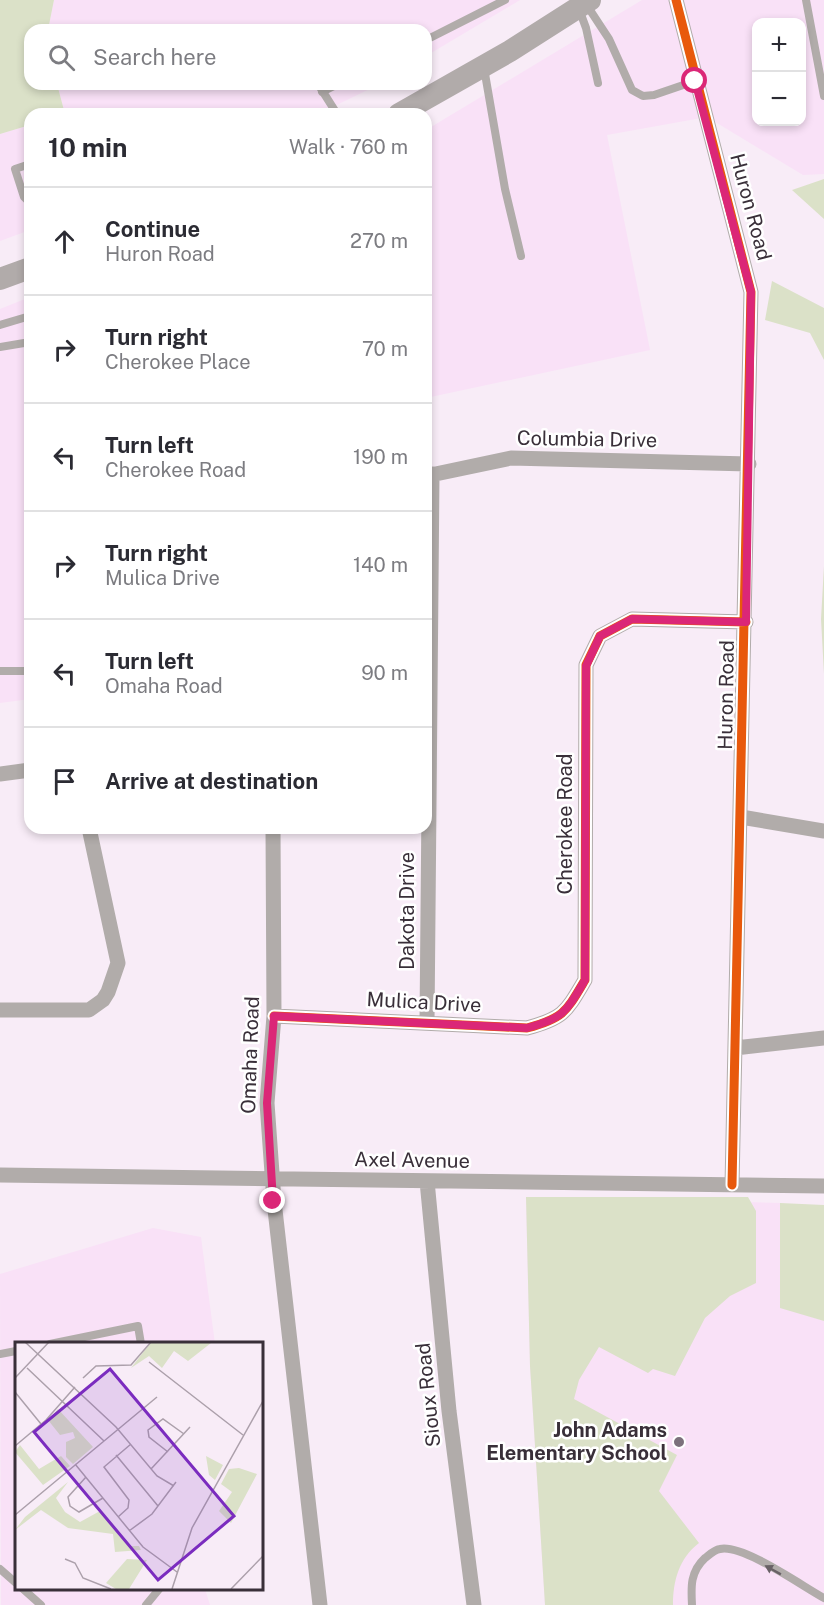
<!DOCTYPE html>
<html lang="en">
<head>
<meta charset="utf-8">
<style>
	:root { --surface:#fff; --page:#f7f7f7; --text:#2b2b33; --muted:#7c7c81; --line:#e1e1e2 }
	body { margin:0; font-family:"Public Sans",sans-serif; background:var(--page); color:var(--text) }
	.controls { position:absolute; right:18px; top:18px; display:grid; overflow:hidden; border-radius:12px; box-shadow:0 3px 9px #0003 }
	.controls button { width:54px; height:54px; display:grid; place-items:center; padding:0; border:0; border-bottom:2px solid var(--line); background:var(--surface); color:var(--text); font:30px sans-serif }
	.stop { position:absolute; width:18px; height:18px; margin:-14px; border:4px solid #db2777; border-radius:50%; background:#fff }
	.stop.end { background:#db2777; border-color:#fff; box-shadow:0 2px 6px #0008 }
	.list { margin:0; padding:0; list-style:none }
	h2 { display:flex; justify-content:space-between; align-items:center; height:78px; margin:0; padding:0 24px; font-size:26px }
	h2 small { font-size:20px; font-weight:400; color:var(--muted) }
	.list li { display:grid; grid-template-columns:39px 1fr auto; gap:18px; align-items:center; box-sizing:border-box; height:108px; padding:0 24px; border-top:2px solid var(--line) }
	.list b { display:block; font-size:22px; white-space:nowrap }
	.list p { margin:0; font-size:20px; white-space:nowrap; color:var(--muted) }
	.list em { font-size:20px; font-style:normal; color:var(--muted) }
	.icon { flex:none; width:33px; height:33px; fill:none; stroke:currentColor; stroke-width:2; stroke-linecap:round; stroke-linejoin:round }
	.map { position:relative; flex:none; width:824px; height:1605px; overflow:hidden }
	.search { position:absolute; background:var(--surface); box-shadow:0 3px 9px #0003; left:24px; top:24px; width:408px; height:66px; display:flex; align-items:center; gap:15px; box-sizing:border-box; padding:0 21px; border-radius:18px; color:var(--muted); font-size:22px }
	.panel { position:absolute; background:var(--surface); box-shadow:0 3px 9px #0003; left:24px; top:108px; width:408px; height:726px; border-radius:18px }
	.map>svg:first-child { display:block }
	.built { fill:#f9e1f7; fill-rule:evenodd }
	.green { fill:#dbe1c8 }
	.lines { fill:none; stroke-linecap:round; stroke-linejoin:round }
	.service { stroke:#b1acaa; stroke-width:8 }
	.minor { stroke:#b1acaa; stroke-width:15 }
	.secondary { stroke:#b1abaa; stroke-width:22 }
	.cycleway-casing { stroke:#fff; stroke-width:13 }
	.cycleway { stroke:#e8590c; stroke-width:9 }
	.oneway { fill:#696166 }
	.route { stroke:#db2777; stroke-width:8 }
	.poi-dot { fill:#7c717c; stroke:#fff; stroke-width:2 }
	.labels { text-anchor:middle; dominant-baseline:central; stroke-width:5; stroke-linejoin:round; paint-order:stroke }
	.street-label { font-size:20px; fill:#392f39; stroke:#fff }
	.poi-label { font-size:20px; font-weight:bold; fill:#392f39; stroke:#fff; text-anchor:end }
	.inset-road { fill:none; stroke:#aca0ab; stroke-width:1.5 }
	.view { fill:#7b2cbf; fill-opacity:0.15; stroke:#7b2cbf; stroke-width:3 }
	.inset-edge { fill:none; stroke:#392f39; stroke-width:3 }
</style>
</head>
<body>
<div class="map">
<svg width="824" height="1605" viewBox="0 0 824 1605">
	<rect width="100%" height="100%" fill="#f8ecf7"/>
	<path class="built" d="M 54,0 L 520,0 L 426,56 L 426,30 L 48,30 Z
		M 642,0 L 824,0 L 824,174 L 803,175 L 707,117 L 607,135 L 650,350 L 426,398 L 426,130 ZM 756,22 L 802,22 L 802,122 L 756,122 Z
		M 57,84 L 380,84 L 318,114 L 65,114 Z
		M 30,125 L 30,230 L 0,241 L 0,134 Z
		M 30,297 L 30,699 L 0,703 L 0,309 Z
		M 526,1197 L 780,1203 L 780,1307 L 824,1321 L 824,1605 L 545,1605 L 530,1366 Z
		M 153,1228 L 201,1237 L 215,1344 L 16,1344 L 16,1588 L 205,1589 L 210,1605 L 1,1605 L 0,1274 Z"/>
	<path class="green" d="M 0,0 L 54,0 L 48,30 L 30,30 L 30,84 L 57,84 L 65,114 L 30,114 L 30,125 L 0,134 Z
		M 824,179 L 824,219 L 792,190 Z
		M 772,281 L 824,308 L 824,360 L 810,333 L 765,320 Z
		M 824,566 L 824,674 L 821,619 Z
		M 526,1197 L 748,1197 L 756,1211 L 756,1283 L 730,1296 L 705,1318 L 675,1376 L 653,1369 L 648,1373 L 599,1347 L 579,1380 L 574,1399 L 677,1455 L 659,1491 L 699,1543 C 679,1558 673,1581 673,1605 L 545,1605 L 530,1366 Z
		M 780,1203 L 824,1205 L 824,1321 L 780,1308 Z"/>
	<g class="lines">
		<path class="service" d="M 806,0 L 824,96
			M 586,4 L 609,39 L 632,90 L 643,96 L 654,95 L 695,81
			M 579,9 L 586,28 L 598,83
			M 426,40 L 505,0
			M 484,68 L 505,189 L 521,256
			M 318,84 L 337,114
			M 322,92 L 338,84
			M 30,164 L 15,169 L 24,197 L 30,203
			M 0,325 L 30,316
			M 0,347 L 30,342
			M 0,671 L 30,671
			M 50,1344 L 138,1326 L 141,1344
			M 0,1354 L 16,1351
			M 0,1569 L 16,1583
			M 22,1588 L 41,1605
			M 146,1605 L 160,1588
			M 692,1605 C 691,1587 690,1572 705,1558 C 709,1555 714,1550 720,1549 C 743,1544 802,1586 824,1598"/>
		<path class="minor" d="M 676,0 L 751,292 L 732,1185
			M 426,476 L 511,458 L 749,464
			M 0,774 L 30,770
			M 741,817 L 824,831
			M 273,828 L 274,1016 L 267,1103 L 274,1201 L 320,1605
			M 0,1010 L 89,1010 L 103,1000 L 108,992 L 118,963 L 89,828
			M 274,1016 L 527,1028 C 564,1018 566,1012 585,980 L 586,665 L 600,636 L 632,619 L 746,622
			M 427,1023 L 432,474
			M 735,1048 L 824,1038
			M 0,1175 L 824,1186
			M 427,1181 L 449,1411 L 474,1605"/>
		<path class="secondary" d="M 399,114 L 510,51 L 590,0
			M 0,279 L 30,268"/>
		<g class="cycleway-casing">
			<path id="cycleway" d="M 676,0 L 751,292 L 732,1185
				M 274,1016 L 527,1028 C 564,1018 566,1012 585,980 L 586,665 L 600,636 L 632,619 L 746,622"/>
		</g>
		<use href="#cycleway" class="cycleway"/>
	</g>
	<defs><path id="oneway-solid" d="M-6-.8H1V-3.2L6.5 0L1 3.2V.8H-6Z" transform="scale(1.5)"/></defs>
	<use class="oneway" href="#oneway-solid" transform="translate(773 1570) rotate(-151)"/>
	<g class="lines">
		<path class="route" d="M 273,1201 L 267,1103 L 274,1016 L 527,1028 C 564,1018 566,1012 585,980 L 586,666 L 600,636 L 632,619 L 746,622 L 751,292 L 695,81"/>
	</g>
	<circle class="poi-dot" cx="679" cy="1442" r="6"/>
	<g class="labels">
		<g class="street-label">
			<text transform="translate(751 207) rotate(75)">Huron Road</text>
			<text transform="translate(587 439) rotate(1)">Columbia Drive</text>
			<text transform="translate(726 695) rotate(-89)">Huron Road</text>
			<text transform="translate(565 824) rotate(-90)">Cherokee Road</text>
			<text transform="translate(407 911) rotate(-90)">Dakota Drive</text>
			<text transform="translate(424 1002) rotate(3)">Mulica Drive</text>
			<text transform="translate(250 1055) rotate(-88)">Omaha Road</text>
			<text transform="translate(412 1160) rotate(1)">Axel Avenue</text>
			<text transform="translate(428 1395) rotate(-96)">Sioux Road</text>
		</g>
		<g class="poi-label">
			<text x="667" y="1430">John Adams<tspan x="667" dy="23">Elementary School</tspan></text>
		</g>
	</g>
	<g transform="translate(15 1342)">
		<rect width="248" height="248" fill="#f8ecf7"/>
		<path d="M 136,0 L 195,0 L 196,1 L 173,19 L 159,9 L 147,26 L 134,14 L 116,26 ZM 43,67 L 78,105 L 58,122 L 51,115 L 51,100 L 60,96 L 58,90 L 45,93 L 33,78 ZM 5,103 L 24,127 L 46,114 L 55,124 L 28,143 L 0,110 ZM 191,114 L 208,123 L 200,138 L 194,133 ZM 224,126 L 242,132 L 216,181 L 204,169 L 217,150 L 206,142 L 214,127 ZM 53,140 L 41,156 L 50,170 L 65,180 L 85,169 L 113,204 L 124,204 L 126,208 L 100,210 L 98,192 L 53,186 L 26,168 L 0,188 L 10,175 ZM 112,217 L 132,218 L 114,247 L 101,247 L 91,241 Z" fill="#dbe1c8"/>
		<path class="inset-road" d="M 10,0 L 101,85 L 142,134 L 159,144M 134,20 L 228,93M 12,26 L 89,99M 0,36 L 34,0M 68,36 L 81,24 L 116,23 L 136,0M 0,50 L 26,82M 0,104 L 31,78 L 60,45M 153,110 L 134,95 L 133,88 L 148,77 L 169,92M 101,113 L 143,164M 60,122 L 128,205 L 162,230M 136,127 L 175,85M 71,135 L 53,155 L 55,164 L 64,170 L 88,156M 0,173 L 142,55M 103,175 L 113,166 L 114,158 L 89,125 L 116,102M 114,189 L 137,172 L 161,140M 50,217 L 60,221 L 68,236 L 96,247M 157,247 L 177,186 L 248,59M 216,247 L 248,214"/>
		<path class="view" d="M 95,27 L 219,174 L 143,238 L 19,90 Z"/>
		<rect width="248" height="248" class="inset-edge"/>
	</g>
</svg>
<div class="controls">
<button>+</button>
<button>−</button>
</div>
<div class="stop" style="left:695px;top:81px"></div>
<div class="stop end" style="left:273px;top:1201px"></div>
<div class="search"><svg class="icon" aria-label="search" viewBox="0 0 24 24"><circle cx="10" cy="10" r="6"/><path d="M15 15l6 6"/></svg>Search here</div>
<section class="panel">
<h2>10 min<small>Walk · 760 m</small></h2>
<ul class="list">
<li><svg class="icon" aria-label="ahead" viewBox="0 0 24 24"><path d="M12 20V5M6 11l6-6 6 6"/></svg><div><b>Continue</b><p>Huron Road</p></div><em>270 m</em></li>
<li><svg class="icon" aria-label="right" viewBox="0 0 24 24"><path d="M7 20v-9h11M14 6l5 5-5 5"/></svg><div><b>Turn right</b><p>Cherokee Place</p></div><em>70 m</em></li>
<li><svg class="icon" aria-label="left" viewBox="0 0 24 24"><path d="M17 20v-9H6M10 6l-5 5 5 5"/></svg><div><b>Turn left</b><p>Cherokee Road</p></div><em>190 m</em></li>
<li><svg class="icon" aria-label="right" viewBox="0 0 24 24"><path d="M7 20v-9h11M14 6l5 5-5 5"/></svg><div><b>Turn right</b><p>Mulica Drive</p></div><em>140 m</em></li>
<li><svg class="icon" aria-label="left" viewBox="0 0 24 24"><path d="M17 20v-9H6M10 6l-5 5 5 5"/></svg><div><b>Turn left</b><p>Omaha Road</p></div><em>90 m</em></li>
<li><svg class="icon" aria-label="arrive" viewBox="0 0 24 24"><path d="M6 21V4h12l-3 4 3 4H6"/></svg><div><b>Arrive at destination</b></div></li>
</ul>
</section>
</div>
</body>
</html>
